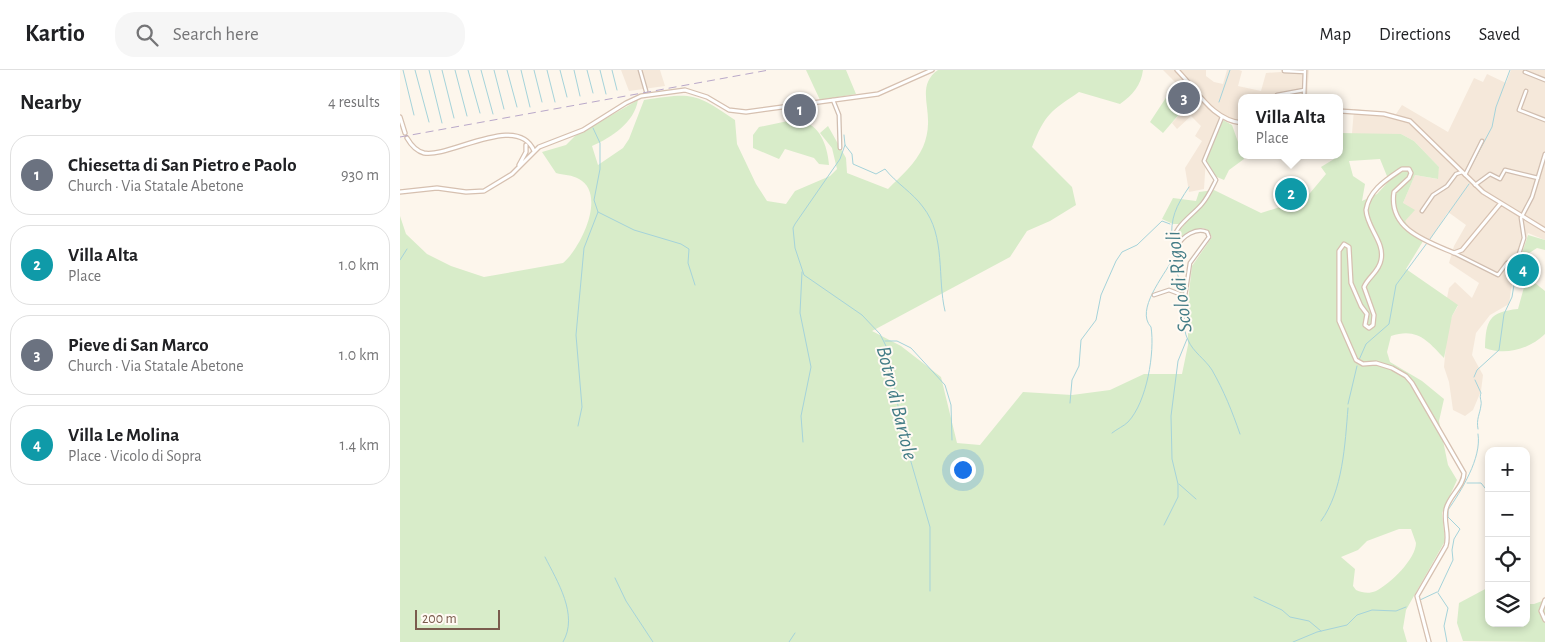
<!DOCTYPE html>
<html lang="en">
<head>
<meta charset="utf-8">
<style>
	:root { --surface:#fff; --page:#f6f6f6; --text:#202124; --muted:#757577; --line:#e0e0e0; --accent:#0f766e }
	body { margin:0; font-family:"Alegreya Sans",sans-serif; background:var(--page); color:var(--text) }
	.controls { position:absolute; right:15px; bottom:15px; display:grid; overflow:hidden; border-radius:10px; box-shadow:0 2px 8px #0003 }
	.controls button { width:45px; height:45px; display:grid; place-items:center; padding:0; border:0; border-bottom:1px solid var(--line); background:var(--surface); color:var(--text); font:25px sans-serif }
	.scale { position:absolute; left:15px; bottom:12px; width:85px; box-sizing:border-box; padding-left:5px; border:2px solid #7a5c4d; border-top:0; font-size:14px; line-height:18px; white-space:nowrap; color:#7a5c4d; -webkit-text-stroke:4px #fffaf3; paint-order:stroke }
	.you { position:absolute; left:562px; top:399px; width:18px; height:18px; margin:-12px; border:4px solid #fff; border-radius:50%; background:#1a73e8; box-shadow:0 0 0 8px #1a73e833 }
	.badge { display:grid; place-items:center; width:32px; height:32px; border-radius:50%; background:var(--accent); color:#fff; font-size:16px; font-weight:700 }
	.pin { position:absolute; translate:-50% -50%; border:2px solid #fff; box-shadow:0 1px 5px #0006 }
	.popup { position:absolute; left:838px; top:24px; width:105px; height:65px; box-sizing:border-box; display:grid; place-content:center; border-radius:10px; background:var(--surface); filter:drop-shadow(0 1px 4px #0005); font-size:16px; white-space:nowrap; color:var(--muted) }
	.popup b { font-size:19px; color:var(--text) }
	.popup::after { content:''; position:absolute; left:50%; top:100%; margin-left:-10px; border:10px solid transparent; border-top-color:var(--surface) }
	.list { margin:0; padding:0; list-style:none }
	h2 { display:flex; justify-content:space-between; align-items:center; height:65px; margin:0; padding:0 20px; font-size:21px }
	h2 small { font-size:16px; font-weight:400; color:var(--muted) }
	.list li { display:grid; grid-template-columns:32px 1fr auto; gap:15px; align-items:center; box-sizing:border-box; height:80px; margin:0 10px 10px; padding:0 10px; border:1px solid var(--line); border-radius:20px }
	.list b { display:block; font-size:19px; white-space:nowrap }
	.list p { margin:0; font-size:16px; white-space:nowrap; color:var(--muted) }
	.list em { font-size:16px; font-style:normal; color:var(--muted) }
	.icon { flex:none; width:28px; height:28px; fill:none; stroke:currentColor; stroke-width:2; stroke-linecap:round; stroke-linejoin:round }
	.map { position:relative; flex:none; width:1145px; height:572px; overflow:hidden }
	header { display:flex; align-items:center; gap:30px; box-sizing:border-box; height:70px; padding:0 25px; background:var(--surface); border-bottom:1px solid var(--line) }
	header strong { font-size:24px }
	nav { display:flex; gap:28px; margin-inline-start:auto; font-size:18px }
	.search { width:350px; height:45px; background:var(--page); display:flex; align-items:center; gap:12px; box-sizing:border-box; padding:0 18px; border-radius:20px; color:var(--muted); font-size:19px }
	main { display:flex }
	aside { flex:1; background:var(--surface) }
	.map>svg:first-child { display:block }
	.residential { fill:#f5e8da }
	.green { fill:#d8ecc9; fill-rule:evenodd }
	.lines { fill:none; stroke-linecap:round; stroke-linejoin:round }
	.stream { stroke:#a5d3da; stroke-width:1 }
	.street-casing { stroke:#d1beb0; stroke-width:5 }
	.secondary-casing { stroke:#d6c0b0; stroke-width:5.5 }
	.street { stroke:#fff; stroke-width:2.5 }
	.secondary { stroke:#fff; stroke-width:3 }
	.rail { stroke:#b9a8c9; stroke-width:1; stroke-dasharray:8 5; stroke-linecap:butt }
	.labels { text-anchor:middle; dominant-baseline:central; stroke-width:4; stroke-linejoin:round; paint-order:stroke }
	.water-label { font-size:21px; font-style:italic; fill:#437c86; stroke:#fffaf3 }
</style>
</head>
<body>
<header>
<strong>Kartio</strong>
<div class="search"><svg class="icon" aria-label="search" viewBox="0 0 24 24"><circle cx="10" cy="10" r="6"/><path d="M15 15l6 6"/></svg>Search here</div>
<nav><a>Map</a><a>Directions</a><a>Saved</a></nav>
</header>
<main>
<aside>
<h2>Nearby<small>4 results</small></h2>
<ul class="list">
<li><span class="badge" style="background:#6b7280">1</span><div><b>Chiesetta di San Pietro e Paolo</b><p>Church · Via Statale Abetone</p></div><em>930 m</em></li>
<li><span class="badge" style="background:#0f9aa8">2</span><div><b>Villa Alta</b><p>Place</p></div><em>1.0 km</em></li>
<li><span class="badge" style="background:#6b7280">3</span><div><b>Pieve di San Marco</b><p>Church · Via Statale Abetone</p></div><em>1.0 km</em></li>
<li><span class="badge" style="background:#0f9aa8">4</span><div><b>Villa Le Molina</b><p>Place · Vicolo di Sopra</p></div><em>1.4 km</em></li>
</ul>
</aside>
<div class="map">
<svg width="1145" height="572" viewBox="0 0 1145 572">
	<rect width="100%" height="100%" fill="#fdf6ec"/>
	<path class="residential" d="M 221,0 L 260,0 L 265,16 L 229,21 Z
		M 763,0 L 806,0 L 806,6 L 814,12 L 823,14 L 827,0 L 839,0 L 842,1 L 838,16 L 861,21 L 866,3 L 909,0 L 907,28 L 842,28 L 842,52 L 824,47 L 806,88 L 804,119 L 789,122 L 785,98 L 802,71 L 795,66 L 801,56 L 791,46 L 777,59 L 772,53 L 781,43 L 771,33 L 783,20 Z
		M 1111,0 L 1145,0 L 1145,170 L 1128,163 L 1119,190 L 1115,192 L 1109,234 L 1090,245 L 1076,263 L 1072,285 L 1083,305 L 1081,321 L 1073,340 L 1065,346 L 1053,340 L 1049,312 L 1044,297 L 1047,263 L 1052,246 L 1058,236 L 1047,228 L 1049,218 L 1055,212 L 1072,228 L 1079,213 L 1049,193 L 1054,176 L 1066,155 L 1048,142 L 1030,170 L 1011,161 L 1004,151 L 1003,133 L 1015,105 L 1037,109 L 1039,97 L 1014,71 L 1001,64 L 952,64 L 954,39 L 996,44 L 1002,35 L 1048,62 L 1074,8 L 1083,12 L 1087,4 L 1106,13 Z"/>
	<path class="green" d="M 406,0 L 446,0 L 456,24 L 420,30 Z
		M 538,0 L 743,0 C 741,15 733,25 720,34 L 679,22 C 651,41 645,44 632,77 L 672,117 L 676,135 L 650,151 L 627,161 L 610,187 L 472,261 L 501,276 L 541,307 L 557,373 L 580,375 L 623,322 L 672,325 L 710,320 L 744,304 L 782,304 L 788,275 L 788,231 L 792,196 L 812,167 L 808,160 L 803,158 L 780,167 L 776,165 L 785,154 L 773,154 L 762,149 L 773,128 L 796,131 L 799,122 L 814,120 L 861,143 L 905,129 L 926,104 L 921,97 L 934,89 L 934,85 L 940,85 L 940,63 L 1001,64 L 1014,71 L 1039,97 L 1038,109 L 1015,105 L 1003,133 L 1015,140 L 1005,151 L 1011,161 L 1025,168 L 1006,199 L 1058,235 L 1052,246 L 1044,288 C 1028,271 1017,257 991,266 L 987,282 L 990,292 L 1022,311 L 1044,329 L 1039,351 L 1048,395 L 1057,410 L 1042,443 L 1045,471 L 1006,540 L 1003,558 L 1007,572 L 0,572 L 0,146 L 6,164 L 27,184 L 51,196 L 84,207 L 163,193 C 181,178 207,124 179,109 C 173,105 163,105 156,103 L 142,82 L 166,75 L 175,66 L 238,30 C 234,53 212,67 192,76 L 198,95 L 223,78 L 229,69 L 244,30 C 292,23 294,22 335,50 L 337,74 L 356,114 L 367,131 L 386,134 L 395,121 L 430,106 L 437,99 L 432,78 L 420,63 L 428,56 L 446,88 L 447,103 L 488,119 C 501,106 516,93 523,77 C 526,70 528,61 528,54 C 529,34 518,14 538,0 ZM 980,89 L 989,111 L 977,124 L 962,131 L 965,114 L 953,106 L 949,91 ZM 999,459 L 1011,459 L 1016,473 C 1016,489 990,514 976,521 C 969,524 963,523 956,520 L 953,516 L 955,499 L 941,487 L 958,480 L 967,471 Z
		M 775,14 L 782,21 L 771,33 L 781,42 L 763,63 L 750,52 Z
		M 823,50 L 832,55 L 844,89 L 829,100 L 824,110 L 817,107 L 806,95 L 806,88 Z
		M 388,51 C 393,51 400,50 404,52 C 422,57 428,80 429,95 L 419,94 L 414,88 L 385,79 L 379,89 L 353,78 L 353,65 L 359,57 Z
		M 1128,165 L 1145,170 L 1145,180 L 1137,178 L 1120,189 Z
		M 1126,210 L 1135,213 L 1145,221 L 1145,264 C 1130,279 1105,286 1085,278 C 1086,250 1089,242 1118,239 Z
		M 1089,517 L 1089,553 L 1126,553 L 1126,534 L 1134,534 L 1145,530 L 1145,572 L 1063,571 L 1057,553 L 1059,533 Z"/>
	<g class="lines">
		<path class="stream" d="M 3,0 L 14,45
			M 15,0 L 29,52
			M 29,0 L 42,53
			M 42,0 L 54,48
			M 55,0 L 67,46
			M 68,0 L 80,43
			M 81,0 L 93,44
			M 94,0 L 104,39
			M 107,0 L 117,37
			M 121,0 L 130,37
			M 134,0 L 142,32
			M 147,0 L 155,32
			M 160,0 L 167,27
			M 174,0 L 180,26
			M 187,0 L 193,23
			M 200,0 L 206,24
			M 212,0 L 217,20
			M 819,32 L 830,0
			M 444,65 L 445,75 L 452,84 L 453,94 L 476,104 L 485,99 C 496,113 513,123 523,137 C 546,166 537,208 545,241
			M 445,75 L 440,89 L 395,154 L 393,158 L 395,178 L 404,205 L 462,245 L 480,264 L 487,278 L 499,341 L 506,363 L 509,385 L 530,457 L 530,521
			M 1067,104 L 1092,57 L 1096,37 L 1110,0
			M 198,142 L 234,160 L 281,174 L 289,179 L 288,193 L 295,215
			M 1030,169 L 1069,114
			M 772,171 C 770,148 776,136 789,117
			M 772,175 C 772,195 781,210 784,228 C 786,243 781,256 788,270 C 793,282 805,289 812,300 C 824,321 832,341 840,364
			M 0,190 L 7,179
			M 402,202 L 400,243 L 411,297 L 401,346 L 403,372
			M 485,271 L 497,271 L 511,278 L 545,315 L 551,335 L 552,370
			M 959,290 L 966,274 L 989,254 L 996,215 L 1027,173
			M 1074,307 L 1077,300 L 1099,280 L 1104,244 L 1112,227 L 1118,191
			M 1075,310 L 1081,323 C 1079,328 1082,331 1081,335 C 1080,344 1076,349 1078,359
			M 670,333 L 672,310 L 679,296 L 681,270 L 696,250 L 701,225 L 716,191 L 722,182 L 737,175 L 762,151 L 770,154
			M 948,334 L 957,296
			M 178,356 L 182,337 L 176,265 L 184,178 L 198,142 L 194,130 L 200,99 L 200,73 L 193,58
			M 712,363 C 717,359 724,356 728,352 C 747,332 755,282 751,257 C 735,240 764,206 772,190
			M 1067,413 L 1081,413 L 1089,423
			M 779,414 L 796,429
			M 921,451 C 943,421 945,374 948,338
			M 764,455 L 778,427 L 778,414 L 772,389 L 771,346 L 778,291 L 787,269
			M 145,487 C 157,511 179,545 163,572
			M 215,508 L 226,531 L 253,572
			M 1038,522 L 1053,490 L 1052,480 L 1054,469 L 1060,459 L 1048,447 L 1048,440 C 1061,421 1082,388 1078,364
			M 1038,523 L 1048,538 L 1044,556 L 1047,572
			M 854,527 L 882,540 L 890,547 L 909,551 L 921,561
			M 1020,530 L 1037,522
			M 389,572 L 395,563
			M 893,572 L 917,562 L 947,555 L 957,545 L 972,540 L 996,541 L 1006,537"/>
		<g class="street-casing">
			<path id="street" d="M 240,0 L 246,21
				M 884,1 L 905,2
				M 1125,2 L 1145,10
				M 1126,21 L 1119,40 L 1145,50
				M 877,25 L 904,20
				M 904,28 L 905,0
				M 433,30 L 439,45 L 440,78
				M 1065,105 L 1082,71
				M 1075,115 L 1090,104 L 1100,109 L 1105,100 L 1138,108
				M 1022,141 L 1033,125 L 1047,116 L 1056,104 L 1062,102
				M 1054,183 L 1098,205 L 1107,193 L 1118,187 L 1124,168 L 1121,148 L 1132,127 L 1145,84
				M 754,225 L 769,220 L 785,226 L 790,193 L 809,167 L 807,162 C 796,157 783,166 777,176 L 773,175 C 772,157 792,146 802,134 C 808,127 812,118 816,110 L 804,91 L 822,47"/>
		</g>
		<g class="secondary-casing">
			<path id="secondary" d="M 777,0 C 797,20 812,50 842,53
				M 940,41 L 984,44 L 1010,51 L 1083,122 L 1145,160
				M 0,47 L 5,63
				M 7,68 C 11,75 16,81 24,83 C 50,88 118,42 134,81
				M 119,95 L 126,82 L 126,75
				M 0,122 L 37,118 L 66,122 L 84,121 L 112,104 L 139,77 L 183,60 L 226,33 L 241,26 L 285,20 L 307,27 L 329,40 L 346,42 L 478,24 L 532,0
				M 1145,530 L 1141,541 L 1145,550
				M 1029,572 L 1017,526 L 1046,476 C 1050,464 1043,452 1046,439 C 1049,426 1064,416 1064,403 L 1012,313 L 1006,306 L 992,298 L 976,293 L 963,294 L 956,290 L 939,251 L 939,181 L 944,174 L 949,177 L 951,213 L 961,236 L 967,244 L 965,255 L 969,258 L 973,255 L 974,245 L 964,217 C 968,207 979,202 981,190 C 985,172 967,158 966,140 C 969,120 986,110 1002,99 L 1009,99 L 1011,103 L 1009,108 L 994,122 C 988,159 1026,171 1054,183 L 1062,180 L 1100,134"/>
		</g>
		<use href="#street" class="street"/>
		<use href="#secondary" class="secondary"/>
		<path class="rail" d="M 0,67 L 369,0"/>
	</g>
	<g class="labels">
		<g class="water-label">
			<text transform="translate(779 212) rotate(-97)">Scolo di Rigoli</text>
			<text transform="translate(497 333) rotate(76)">Botro di Bartole</text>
		</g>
	</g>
</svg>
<div class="controls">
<button>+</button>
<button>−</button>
<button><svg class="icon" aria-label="locate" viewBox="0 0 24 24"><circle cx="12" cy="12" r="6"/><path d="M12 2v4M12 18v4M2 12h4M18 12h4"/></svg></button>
<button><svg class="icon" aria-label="layers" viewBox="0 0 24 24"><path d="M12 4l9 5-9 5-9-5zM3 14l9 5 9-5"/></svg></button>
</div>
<div class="scale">200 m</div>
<div class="you"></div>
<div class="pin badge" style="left:400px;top:40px;background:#6b7280">1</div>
<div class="pin badge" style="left:891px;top:124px;background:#0f9aa8">2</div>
<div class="popup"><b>Villa Alta</b>Place</div>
<div class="pin badge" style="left:784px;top:28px;background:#6b7280">3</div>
<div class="pin badge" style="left:1123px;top:200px;background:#0f9aa8">4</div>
</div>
</main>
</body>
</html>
